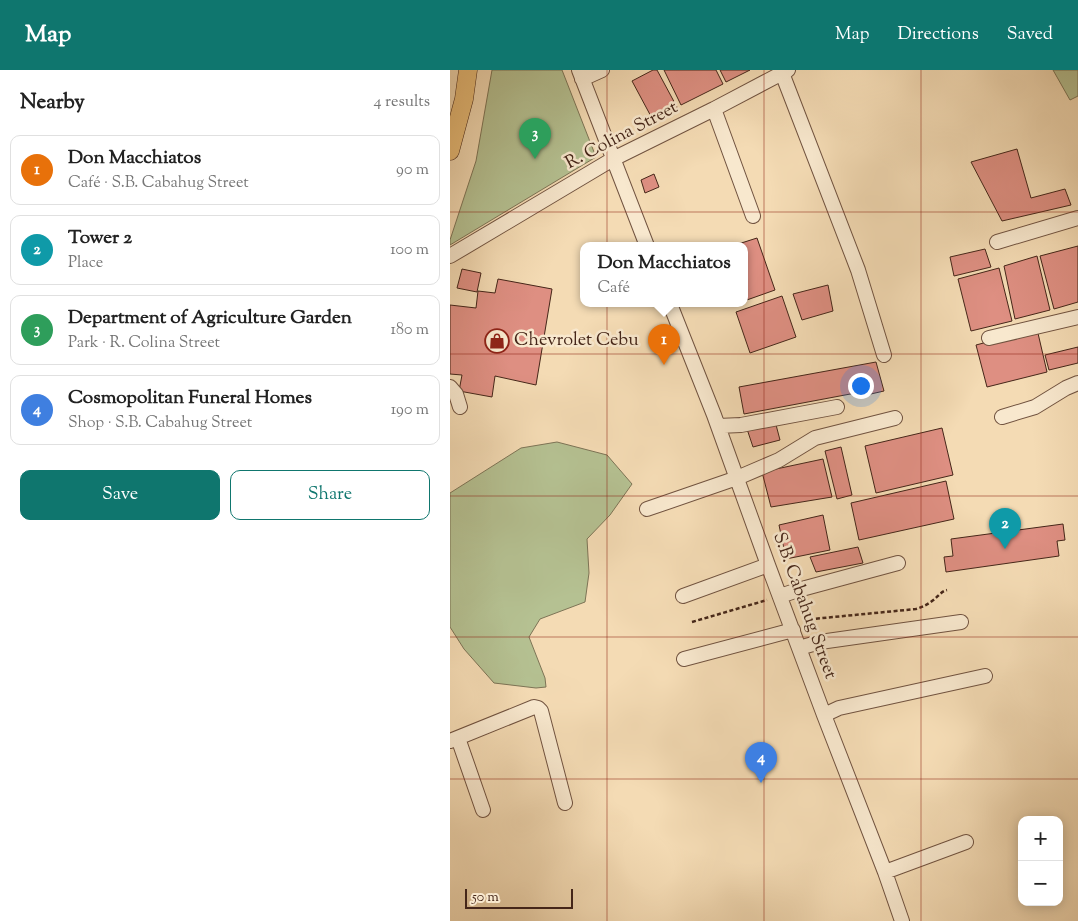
<!DOCTYPE html>
<html lang="en">
<head>
<meta charset="utf-8">
<style>
	:root { --surface:#fff; --page:#f2f2f2; --text:#222; --muted:#767676; --line:#e0e0e0; --accent:#0f766e }
	body { margin:0; font-family:"Sorts Mill Goudy",serif; background:var(--page); color:var(--text) }
	.controls { position:absolute; right:15px; bottom:15px; display:grid; overflow:hidden; border-radius:10px; box-shadow:0 2px 12px #0003 }
	.controls button { width:45px; height:45px; display:grid; place-items:center; padding:0; border:0; border-bottom:1px solid var(--line); background:var(--surface); color:var(--text); font:25px sans-serif }
	.scale { position:absolute; left:15px; bottom:12px; width:108px; box-sizing:border-box; padding-left:5px; border:2px solid #452619; border-top:0; font-size:14px; line-height:18px; white-space:nowrap; color:#452619; -webkit-text-stroke:4px #f8e8ce; paint-order:stroke }
	.you { position:absolute; left:410px; top:315px; width:18px; height:18px; margin:-12px; border:4px solid #fff; border-radius:50%; background:#1a73e8; box-shadow:0 0 0 8px #1a73e833 }
	.badge { display:grid; place-items:center; width:32px; height:32px; border-radius:50%; background:var(--accent); color:#fff; font-size:16px; font-weight:700 }
	.pin { position:absolute; translate:-50% -41px; filter:drop-shadow(0 1px 2px #0008) }
	.pin::after { content:''; position:absolute; top:26px; width:18px; height:15px; background:inherit; clip-path:polygon(0 0,100% 0,50% 100%) }
	.popup { position:absolute; left:130px; top:172px; width:168px; height:65px; box-sizing:border-box; display:grid; place-content:center; border-radius:10px; background:var(--surface); filter:drop-shadow(0 1px 4px #0005); font-size:16px; white-space:nowrap; color:var(--muted) }
	.popup b { font-size:19px; color:var(--text) }
	.popup::after { content:''; position:absolute; left:50%; top:100%; margin-left:-10px; border:10px solid transparent; border-top-color:var(--surface) }
	.list { margin:0; padding:0; list-style:none }
	h2 { display:flex; justify-content:space-between; align-items:center; height:65px; margin:0; padding:0 20px; font-size:21px }
	h2 small { font-size:16px; font-weight:400; color:var(--muted) }
	.list li { display:grid; grid-template-columns:32px 1fr auto; gap:15px; align-items:center; box-sizing:border-box; height:70px; margin:0 10px 10px; padding:0 10px; border:1px solid var(--line); border-radius:10px }
	.list b { display:block; font-size:19px; white-space:nowrap }
	.list p { margin:0; font-size:16px; white-space:nowrap; color:var(--muted) }
	.list em { font-size:16px; font-style:normal; color:var(--muted) }
	.actions { display:flex; gap:10px; padding:15px 20px }
	.actions a { flex:1; padding:11px 0; border:1px solid var(--accent); border-radius:10px; text-align:center; font-size:18px; color:var(--accent) }
	.actions .main { background:var(--accent); color:#fff }
	.map { position:relative; flex:none; width:628px; height:851px; overflow:hidden }
	header { display:flex; align-items:center; gap:30px; box-sizing:border-box; height:70px; padding:0 25px; background:var(--accent); color:#fff }
	header strong { font-size:24px }
	nav { display:flex; gap:28px; margin-inline-start:auto; font-size:18px }
	main { display:flex }
	aside { flex:1; background:var(--surface) }
	.map>svg:first-child { display:block }
	.green { fill:#b5c192; stroke:#7d7456 }
	.building { fill:#de8f82; stroke:#452619 }
	.lines { fill:none; stroke-linecap:round; stroke-linejoin:round }
	.minor-casing { stroke:#715340; stroke-width:16 }
	.major-casing { stroke:#452619; stroke-width:19 }
	.path { stroke:#452619; stroke-width:2.5; stroke-dasharray:4 2.5; stroke-linecap:butt }
	.minor { stroke:#f8e8ce; stroke-width:14 }
	.major { stroke:#eabe7a; stroke-width:18 }
	.grid { fill:none; stroke:#8f2418; stroke-width:1; stroke-opacity:0.55 }
	.labels { text-anchor:middle; dominant-baseline:central; stroke-width:5; stroke-linejoin:round; paint-order:stroke }
	.street-label { font-size:18px; fill:#452619; stroke:#f8e8ce }
	.poi-label { font-size:18px; fill:#452619; stroke:#f8e8ce; text-anchor:start }
</style>
</head>
<body>
<header>
<strong>Map</strong>
<nav><a>Map</a><a>Directions</a><a>Saved</a></nav>
</header>
<main>
<aside>
<h2>Nearby<small>4 results</small></h2>
<ul class="list">
<li><span class="badge" style="background:#e8710a">1</span><div><b>Don Macchiatos</b><p>Café · S.B. Cabahug Street</p></div><em>90 m</em></li>
<li><span class="badge" style="background:#0f9aa8">2</span><div><b>Tower 2</b><p>Place</p></div><em>100 m</em></li>
<li><span class="badge" style="background:#2e9e5b">3</span><div><b>Department of Agriculture Garden</b><p>Park · R. Colina Street</p></div><em>180 m</em></li>
<li><span class="badge" style="background:#3f7fe0">4</span><div><b>Cosmopolitan Funeral Homes</b><p>Shop · S.B. Cabahug Street</p></div><em>190 m</em></li>
</ul>
<div class="actions"><a class="main">Save</a><a>Share</a></div>
</aside>
<div class="map">
<svg width="628" height="851" viewBox="0 0 628 851">
	<rect width="100%" height="100%" fill="#f4dbb4"/>
	<filter id="stains"><feTurbulence type="fractalNoise" baseFrequency=".004" numOctaves="4"/><feColorMatrix values="0 0 0 0 .2 0 0 0 0 .09 0 0 0 0 .02 0 0 0 .5 -.17"/></filter>
	<radialGradient id="worn" r=".72"><stop offset=".6" stop-color="#630" stop-opacity="0"/><stop offset="1" stop-color="#630" stop-opacity=".3"/></radialGradient>
	<path class="green" d="M 42,0 L 112,0 L 146,87 L 0,175 L 0,170 L 26,91 Z
		M 603,0 L 628,0 L 628,26 L 620,30 Z
		M 107,372 L 157,385 L 182,414 L 160,445 L 137,469 L 139,503 L 135,532 L 90,549 L 79,567 L 95,608 L 96,617 L 86,618 L 44,613 L 14,579 L 0,557 L 0,423 L 71,378 Z"/>
	<path class="building" d="M 203,0 L 207,0 L 228,39 L 204,52 L 182,11 Z
		M 214,0 L 266,0 L 273,14 L 231,35 Z
		M 270,0 L 300,0 L 276,12 Z
		M 567,79 L 581,128 L 615,119 L 621,135 L 552,151 L 521,92 Z
		M 204,104 L 209,117 L 195,123 L 191,110 Z
		M 307,168 L 325,220 L 294,231 L 294,176 L 282,176 Z
		M 628,176 L 628,232 L 604,239 L 590,186 Z
		M 535,179 L 541,197 L 504,206 L 500,187 Z
		M 587,186 L 600,240 L 565,249 L 554,196 Z
		M 549,198 L 562,251 L 521,261 L 508,209 Z
		M 12,199 L 31,203 L 27,222 L 7,218 Z
		M 48,209 L 102,219 L 86,315 L 45,306 L 42,327 L 9,321 L 12,305 L 0,304 L 0,235 L 26,238 L 28,221 L 45,223 Z
		M 378,215 L 383,241 L 352,250 L 343,224 Z
		M 332,226 L 346,267 L 300,283 L 286,242 Z
		M 587,259 L 597,302 L 537,317 L 526,275 Z
		M 628,277 L 628,293 L 599,300 L 595,285 Z
		M 426,292 L 434,321 L 412,326 L 411,322 L 294,344 L 289,317 Z
		M 325,351 L 330,370 L 303,377 L 297,359 Z
		M 492,358 L 503,405 L 426,423 L 415,376 Z
		M 391,377 L 402,425 L 387,429 L 375,381 Z
		M 373,389 L 382,427 L 321,437 L 312,402 Z
		M 496,411 L 504,449 L 409,470 L 401,433 Z
		M 373,445 L 380,480 L 336,489 L 329,455 Z
		M 613,454 L 615,470 L 607,471 L 609,486 L 496,502 L 494,487 L 503,486 L 501,469 Z
		M 408,477 L 413,493 L 366,502 L 360,487 Z"/>
	<g class="lines">
		<g class="minor-casing">
			<path id="minor" d="M 129,0 L 197,176
				M 332,3 L 408,200 L 434,285
				M 132,9 L 152,0
				M 264,39 L 303,146
				M 547,172 L 628,148
				M 0,186 L 163,89 L 264,39 L 338,0
				M 220,234 L 264,345 L 318,495 L 374,645 L 435,802 L 452,851
				M 539,268 L 628,247
				M 0,317 L 6,324 L 10,337
				M 552,347 L 585,337 L 616,318 L 628,313
				M 268,356 L 291,355 L 387,337
				M 197,439 L 287,408 L 329,390 L 365,368 L 445,348
				M 233,526 L 318,495
				M 330,526 L 348,520 L 448,493
				M 349,578 L 370,572 L 511,552
				M 234,589 L 343,560
				M 374,645 L 389,638 L 535,606
				M 8,668 L 33,740
				M 0,671 L 84,637 L 88,638 L 91,641 L 115,733
				M 435,802 L 516,772"/>
		</g>
		<g class="major-casing">
			<path id="major" d="M 0,81 L 14,29 L 18,0"/>
		</g>
		<path class="path" d="M 353,550 L 466,539 C 472,537 477,535 482,531 C 488,527 490,522 497,520
			M 242,552 L 317,530"/>
		<use href="#minor" class="minor"/>
		<use href="#major" class="major"/>
	</g>
	<path class="grid" d="M 157,0 L 157,851M 314,0 L 314,851M 471,0 L 471,851M 0,142 L 628,142M 0,284 L 628,284M 0,426 L 628,426M 0,567 L 628,567M 0,709 L 628,709"/>
	<defs>
		<g id="shop-ring" transform="scale(1.25)"><circle r="9.5" fill="#f8e8ce" stroke="#8f2418" stroke-width="1.5"/><path d="M-5-2.5h2.3a2.7 3.5 0 0 1 5.4 0H5L5.5 6h-11ZM-1.5-2.5h3a1.5 2.3 0 0 0-3 0Z" fill="#8f2418"/></g>
	</defs>
	<g fill-rule="evenodd">
		<use href="#shop-ring" x="47" y="271"/>
	</g>
	<g class="labels">
		<g class="street-label">
			<text transform="translate(172 66) rotate(-28)">R. Colina Street</text>
			<text transform="translate(354 536) rotate(70)">S.B. Cabahug Street</text>
		</g>
		<g class="poi-label">
			<text x="64" y="271">Chevrolet Cebu</text>
		</g>
	</g>
	<rect width="100%" height="100%" filter="url(#stains)"/>
	<rect width="100%" height="100%" fill="url(#worn)"/>
</svg>
<div class="controls">
<button>+</button>
<button>−</button>
</div>
<div class="scale">50 m</div>
<div class="you"></div>
<div class="pin badge" style="left:214px;top:295px;background:#e8710a">1</div>
<div class="popup"><b>Don Macchiatos</b>Café</div>
<div class="pin badge" style="left:555px;top:479px;background:#0f9aa8">2</div>
<div class="pin badge" style="left:85px;top:89px;background:#2e9e5b">3</div>
<div class="pin badge" style="left:311px;top:713px;background:#3f7fe0">4</div>
</div>
</main>
</body>
</html>
